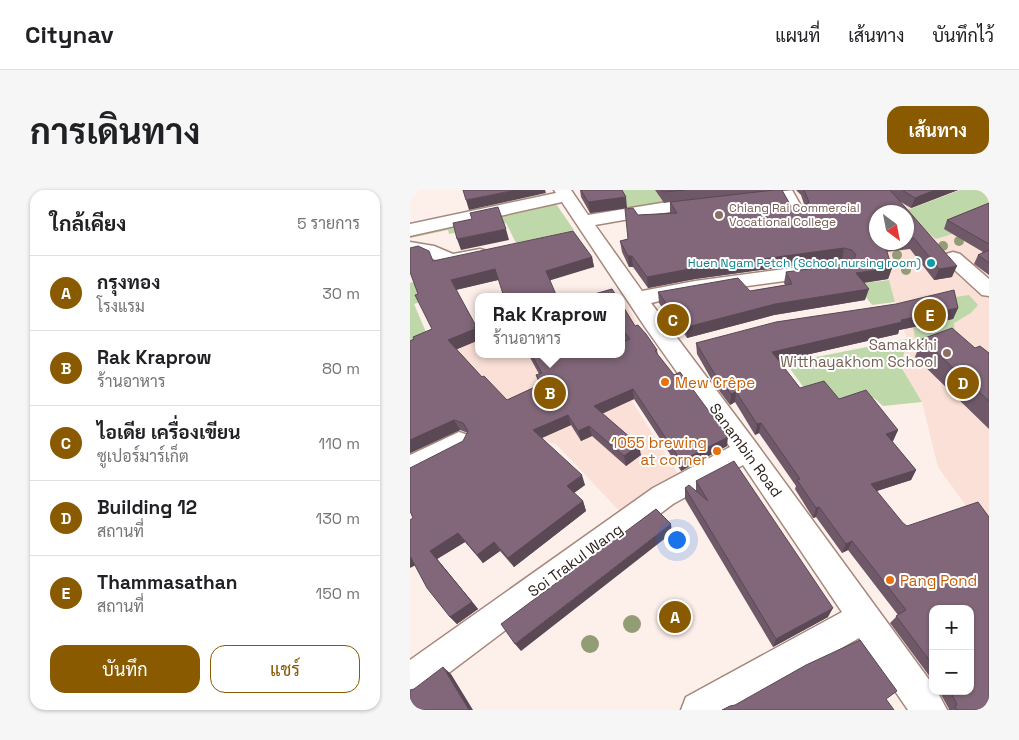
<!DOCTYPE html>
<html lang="th">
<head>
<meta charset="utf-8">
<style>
	:root { --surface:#fff; --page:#f6f6f6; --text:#202124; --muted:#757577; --line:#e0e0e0; --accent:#895a00 }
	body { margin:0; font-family:"Space Grotesk",Sarabun,sans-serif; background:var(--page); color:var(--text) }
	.controls { position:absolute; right:15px; bottom:15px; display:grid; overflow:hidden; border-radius:10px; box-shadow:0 1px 4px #0004 }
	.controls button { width:45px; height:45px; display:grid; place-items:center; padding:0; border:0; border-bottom:1px solid var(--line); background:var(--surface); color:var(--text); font:25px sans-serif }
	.compass { position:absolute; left:459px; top:15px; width:45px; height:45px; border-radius:50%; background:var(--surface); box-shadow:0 1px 4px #0004; rotate:148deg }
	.you { position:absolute; left:266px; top:349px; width:18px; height:18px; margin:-12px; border:4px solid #fff; border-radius:50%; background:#1a73e8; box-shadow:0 0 0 8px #1a73e833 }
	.badge { display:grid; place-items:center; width:32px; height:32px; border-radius:50%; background:var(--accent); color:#fff; font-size:16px; font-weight:700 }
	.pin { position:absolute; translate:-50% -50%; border:2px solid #fff; box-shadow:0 1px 5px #0006 }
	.popup { position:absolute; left:65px; top:103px; width:150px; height:65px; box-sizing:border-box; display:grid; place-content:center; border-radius:10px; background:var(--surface); filter:drop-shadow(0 1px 4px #0005); font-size:16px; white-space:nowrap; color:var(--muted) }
	.popup b { font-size:19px; color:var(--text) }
	.popup::after { content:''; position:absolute; left:50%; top:100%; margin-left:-10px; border:10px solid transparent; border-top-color:var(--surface) }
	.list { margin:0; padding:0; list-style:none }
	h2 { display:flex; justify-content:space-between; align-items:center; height:65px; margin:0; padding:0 20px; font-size:21px }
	h2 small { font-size:16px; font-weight:400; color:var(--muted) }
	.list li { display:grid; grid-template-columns:32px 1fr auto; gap:15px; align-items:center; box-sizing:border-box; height:75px; padding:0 20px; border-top:1px solid var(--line) }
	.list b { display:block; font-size:19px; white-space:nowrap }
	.list p { margin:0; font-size:16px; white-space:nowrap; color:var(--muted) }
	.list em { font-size:16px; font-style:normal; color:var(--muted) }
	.actions { display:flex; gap:10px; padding:15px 20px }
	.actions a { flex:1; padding:11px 0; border:1px solid var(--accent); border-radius:15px; text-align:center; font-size:18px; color:var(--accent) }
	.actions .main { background:var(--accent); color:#fff }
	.map { position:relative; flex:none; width:579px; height:520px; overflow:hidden; border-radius:15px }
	header { display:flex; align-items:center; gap:30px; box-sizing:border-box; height:70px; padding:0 25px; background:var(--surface); border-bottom:1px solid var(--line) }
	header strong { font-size:24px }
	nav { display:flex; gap:28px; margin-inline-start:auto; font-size:18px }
	.intro { display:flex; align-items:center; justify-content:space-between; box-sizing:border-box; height:120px; padding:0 30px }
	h1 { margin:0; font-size:35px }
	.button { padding:12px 22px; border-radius:15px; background:var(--accent); color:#fff; font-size:18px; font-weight:700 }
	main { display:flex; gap:30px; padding:0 30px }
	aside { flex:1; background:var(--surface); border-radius:15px; box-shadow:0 1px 4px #0004 }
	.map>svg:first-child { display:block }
	.built { fill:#fae0d7; fill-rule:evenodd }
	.green { fill:#bfd8a9 }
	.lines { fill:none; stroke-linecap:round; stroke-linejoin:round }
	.minor-casing { stroke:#a6877c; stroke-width:3 }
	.minor { fill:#fff; fill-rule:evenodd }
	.tree { fill:#939d75 }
	.wall { fill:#6f5968; fill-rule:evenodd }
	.shaded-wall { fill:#5a4855 }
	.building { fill:#816779; stroke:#5a4855 }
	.education-dot { fill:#8d6e63; stroke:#fff; stroke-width:2 }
	.culture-dot { fill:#0f9aa8; stroke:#fff; stroke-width:2 }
	.food-dot { fill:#e8710a; stroke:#fff; stroke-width:2 }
	.labels { text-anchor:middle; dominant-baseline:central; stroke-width:4; stroke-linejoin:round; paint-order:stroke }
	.far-education-label { font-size:12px; fill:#785e54; stroke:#fff; text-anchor:start }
	.far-culture-label { font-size:12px; fill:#0d838f; stroke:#fff; text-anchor:end }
	.education-label { font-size:15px; fill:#785e54; stroke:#fff; text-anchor:end }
	.food-label { font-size:15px; fill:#c56008; stroke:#fff; text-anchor:start }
	.street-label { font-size:15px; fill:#2c201c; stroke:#fff }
</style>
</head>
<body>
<header>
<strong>Citynav</strong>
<nav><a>แผนที่</a><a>เส้นทาง</a><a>บันทึกไว้</a></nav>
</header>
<div class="intro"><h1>การเดินทาง</h1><a class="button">เส้นทาง</a></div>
<main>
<aside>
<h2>ใกล้เคียง<small>5 รายการ</small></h2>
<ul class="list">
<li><span class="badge">A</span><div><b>กรุงทอง</b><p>โรงแรม</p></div><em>30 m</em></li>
<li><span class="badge">B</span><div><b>Rak Kraprow</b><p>ร้านอาหาร</p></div><em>80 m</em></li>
<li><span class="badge">C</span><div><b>ไอเดีย เครื่องเขียน</b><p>ซูเปอร์มาร์เก็ต</p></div><em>110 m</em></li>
<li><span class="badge">D</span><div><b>Building 12</b><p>สถานที่</p></div><em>130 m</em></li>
<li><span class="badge">E</span><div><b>Thammasathan</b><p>สถานที่</p></div><em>150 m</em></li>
</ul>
<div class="actions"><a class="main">บันทึก</a><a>แชร์</a></div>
</aside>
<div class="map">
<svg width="579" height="520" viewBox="0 0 579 520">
	<rect width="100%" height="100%" fill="#fdefea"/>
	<path class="built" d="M 433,0 L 579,0 L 579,347 L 528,277 L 512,212 L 491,177 L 497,149 L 475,78 ZM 467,22 L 497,22 L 497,52 L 467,52 Z
		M 212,106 L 232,142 L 267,193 L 222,211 L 273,292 L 216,328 L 146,254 L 128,249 L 83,197 L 30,149 L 69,134 L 69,164 L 211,164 L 211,107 L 209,107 Z"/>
	<path class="green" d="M 206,0 L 245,0 L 253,12 L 218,18 Z
		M 550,0 L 579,0 L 579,21 L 542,44 L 526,49 L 497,25 L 497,22 L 492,22 Z
		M 144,11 L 164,40 L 106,53 L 96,33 L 39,44 L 38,40 L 0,48 L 0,42 Z
		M 37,83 L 45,102 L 4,114 L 19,149 L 0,155 L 0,93 Z
		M 479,90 L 485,112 L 462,115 L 446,94 Z
		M 559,105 L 568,115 L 561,123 L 544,133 L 545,144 L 508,165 L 503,137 L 543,129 L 526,110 Z
		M 497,149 L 491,177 L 512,212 L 473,216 L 464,208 L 426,220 L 399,205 L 376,173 Z"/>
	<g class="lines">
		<g class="minor-casing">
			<path id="minor" d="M 144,0 L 161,0 L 178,25 L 294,6 L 300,7 L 303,11 L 300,15 L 294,16 L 185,35 L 232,101 L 285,91 L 412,74 L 419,76 L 422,80 L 419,84 L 412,86 L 285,103 L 241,113 L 346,253 L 523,495 L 523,501 L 527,501 L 537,520 L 498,520 L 449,448 L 323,520 L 271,520 L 276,507 L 432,422 L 333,275 L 263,314 L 12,503 L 0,508 L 0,470 L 243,298 L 320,257 L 235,137 L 152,12 L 0,46 L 0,34 L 146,3 Z
				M 349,0 L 382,0 L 395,23 L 392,27 L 380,27 L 370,9 L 332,10 L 329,6 L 332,2 Z
				M 0,52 L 24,56 L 43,64 L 70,59 L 77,61 L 80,65 L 77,69 L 41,76 L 13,65 L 0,64 Z
				M 543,62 L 550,64 L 579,89 L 579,106 L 572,105 L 536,72 L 533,68 L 536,64 Z
				M 49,242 L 58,245 L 62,252 L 58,259 L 0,289 L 0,265 Z"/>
		</g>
		<use href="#minor" class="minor"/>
	</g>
	<g class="tree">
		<circle cx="549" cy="51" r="5"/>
		<circle cx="533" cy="56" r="5"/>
		<circle cx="487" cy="65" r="5"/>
		<circle cx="496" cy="80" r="5"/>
		<circle cx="222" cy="434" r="9"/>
		<circle cx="180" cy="454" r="9"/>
	</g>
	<path class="wall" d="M 170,0 L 212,0 L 217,18 L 180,23 L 171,7 Z
		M 245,0 L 548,0 L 501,18 L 489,11 L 542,87 L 524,90 L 500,59 L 476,62 L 482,78 L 478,89 L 454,93 L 455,110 L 364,125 L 277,148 L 268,134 L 264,135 L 249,113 L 248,102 L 340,101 L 375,95 L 374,93 L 376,82 L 435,74 L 440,72 L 432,69 L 285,89 L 238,98 L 223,77 L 219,77 L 212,62 L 210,51 L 218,49 L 228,25 L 260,23 L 260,12 L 254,13 ZM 386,0 L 391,5 L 395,17 L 394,18 L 382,18 L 372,1 ZM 496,22 L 496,52 L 466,52 Z
		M 579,13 L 579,85 L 564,74 L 568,65 L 573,62 L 534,39 L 537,30 Z
		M 182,67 L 184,77 L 88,90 L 46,100 L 69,142 L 69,150 L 46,159 L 72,187 L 97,210 L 129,195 L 126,185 L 129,184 L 118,164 L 211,164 L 215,151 L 211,146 L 211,113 L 225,136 L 247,160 L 248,165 L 317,256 L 271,281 L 224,209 L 192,224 L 231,265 L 216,276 L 182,246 L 171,251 L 161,235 L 132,248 L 175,295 L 164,303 L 173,311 L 176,321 L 104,377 L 90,361 L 73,373 L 55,352 L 27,369 L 68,419 L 47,434 L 40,427 L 3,328 L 53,251 L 58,243 L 50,240 L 0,263 L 0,151 L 22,139 L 8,104 L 24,71 Z
		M 548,118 L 543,129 L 489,140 L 488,144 L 369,171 L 390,198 L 429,209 L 488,240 L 483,251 L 482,251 L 506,280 L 501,290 L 467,301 L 579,520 L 538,520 L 539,519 L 529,501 L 560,501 L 523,419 L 523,491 L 480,433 L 488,425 L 438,360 L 432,363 L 406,327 L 403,328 L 385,299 L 386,296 L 349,243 L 345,245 L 325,212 L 320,215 L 304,194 L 287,164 L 286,153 Z
		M 512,149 L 565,158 L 579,163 L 579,239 L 505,167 Z
		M 286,291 L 418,427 L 363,457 L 275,309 L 275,298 L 286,301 Z"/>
	<path class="shaded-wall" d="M 106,0 L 135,0 L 136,3 L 59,20 L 56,10 Z
		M 525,0 L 548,0 L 501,18 L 505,8 Z
		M 216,7 L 217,18 L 180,23 L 178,12 Z
		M 96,39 L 99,50 L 51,60 L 47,49 Z
		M 434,58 L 432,69 L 285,89 L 238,98 L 237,87 L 285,78 Z
		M 218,66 L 222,66 L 223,77 L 219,77 Z
		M 182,67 L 184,77 L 138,91 L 136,81 Z
		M 547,76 L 542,87 L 524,90 L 529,79 Z
		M 482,78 L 478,89 L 443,94 L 446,83 Z
		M 85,79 L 88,90 L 45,100 L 41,90 Z
		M 459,99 L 455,110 L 364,125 L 277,148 L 277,137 L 365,114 Z
		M 548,118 L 543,129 L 489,140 L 488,144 L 360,173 L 362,162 L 491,130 Z
		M 268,123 L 268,134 L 264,135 L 264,124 Z
		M 66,136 L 69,142 L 69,150 L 43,161 L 38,150 Z
		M 223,199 L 224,209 L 186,226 L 184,216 Z
		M 326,202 L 325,212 L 320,215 L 321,204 Z
		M 158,225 L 161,235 L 127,250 L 123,240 Z
		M 44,230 L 50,240 L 0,263 L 0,250 Z
		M 351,233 L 349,243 L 345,245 L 347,234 Z
		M 179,236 L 182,246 L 171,251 L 168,241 Z
		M 488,240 L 483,251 L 471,255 L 476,244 Z
		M 318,247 L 317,256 L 271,281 L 271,271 Z
		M 229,255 L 231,265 L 216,276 L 214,266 Z
		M 506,280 L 501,290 L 457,304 L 461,294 Z
		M 172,285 L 175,295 L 161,305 L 157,296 Z
		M 173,311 L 176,321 L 104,377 L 98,368 Z
		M 409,317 L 406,327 L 403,328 L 406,318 Z
		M 261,334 L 262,343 L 111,461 L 105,454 Z
		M 48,343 L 55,352 L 27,369 L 68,419 L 47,434 L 40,427 L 20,361 Z
		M 442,351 L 438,360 L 432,363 L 436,354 Z
		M 84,352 L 90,361 L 73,373 L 67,365 Z
		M 0,366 L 8,374 L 0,378 Z
		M 423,418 L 418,427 L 363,457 L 366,449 Z
		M 33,477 L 41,484 L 63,520 L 59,520 Z"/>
	<path class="building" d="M 53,0 L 106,0 L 56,10 Z
		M 171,0 L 212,0 L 216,7 L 178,12 Z
		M 252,0 L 275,0 L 253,2 Z
		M 364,0 L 372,0 L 382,18 L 394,18 L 399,12 L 394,0 L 480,0 L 547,76 L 529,79 L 504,48 L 496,49 L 496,22 L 466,22 L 466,52 L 474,52 L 482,78 L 446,83 L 459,99 L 365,114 L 277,137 L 268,123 L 264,124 L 248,102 L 328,88 L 340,101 L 382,94 L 376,82 L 435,74 L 443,71 L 446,65 L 442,60 L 434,58 L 285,78 L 237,87 L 222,66 L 218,66 L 210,51 L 218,49 L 215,19 L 223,18 L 228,25 L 267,23 L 260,12 Z
		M 492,0 L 525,0 L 505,8 Z
		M 579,13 L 579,54 L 537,30 Z
		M 88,17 L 96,39 L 47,49 L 43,33 L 62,29 L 60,23 Z
		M 163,41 L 182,67 L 136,81 L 147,107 L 94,107 L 85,79 L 41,90 L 66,136 L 64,137 L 65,139 L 38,150 L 72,187 L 74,186 L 97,210 L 125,197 L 127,199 L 126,197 L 131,194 L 126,185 L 132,183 L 121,164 L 211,164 L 211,153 L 220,149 L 211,138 L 211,113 L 225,136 L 228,135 L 236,144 L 247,160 L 245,161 L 264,185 L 270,182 L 318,247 L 271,271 L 223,199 L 184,216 L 229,255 L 214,266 L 179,236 L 168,241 L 158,225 L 123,240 L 172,285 L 157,296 L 173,311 L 98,368 L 84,352 L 67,365 L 48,343 L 20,361 L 62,412 L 40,427 L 17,398 L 0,366 L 0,330 L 3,328 L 0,321 L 0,278 L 53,251 L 58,241 L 53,233 L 44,230 L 0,250 L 0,151 L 4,149 L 3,147 L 22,139 L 5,105 L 8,104 L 0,82 L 0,58 L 8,56 L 19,61 L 23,71 Z
		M 579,60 L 579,73 L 568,65 Z
		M 202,99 L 207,107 L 174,107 Z
		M 544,100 L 548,118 L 491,130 L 492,132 L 362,162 L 390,198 L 414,191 L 429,209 L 456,200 L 488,240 L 476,244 L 506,280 L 461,294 L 493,333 L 497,336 L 568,312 L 579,327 L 579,520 L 548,520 L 545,517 L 547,514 L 540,501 L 560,501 L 560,419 L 523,419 L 523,475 L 486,426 L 496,420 L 442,351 L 436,354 L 409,317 L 406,318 L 387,290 L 390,289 L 351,233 L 347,234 L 326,202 L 321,204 L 304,183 L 286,153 L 366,132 L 486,114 Z
		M 542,138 L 565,158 L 570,156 L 579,163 L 579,211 L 512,149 Z
		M 324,271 L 423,418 L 366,449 L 275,298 L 279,295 L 298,311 L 286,291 Z
		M 246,319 L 261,334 L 105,454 L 91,434 Z
		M 450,450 L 487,501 L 476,509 L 484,520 L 312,520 L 320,516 L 325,515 L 396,475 Z
		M 33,477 L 59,520 L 0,520 L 0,500 L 4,499 Z"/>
	<g class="education-dot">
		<circle cx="309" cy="25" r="5"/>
		<circle cx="537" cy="163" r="5"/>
	</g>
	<circle class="culture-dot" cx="521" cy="73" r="5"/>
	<g class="food-dot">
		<circle cx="255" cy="192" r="5"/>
		<circle cx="307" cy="261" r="5"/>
		<circle cx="480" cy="390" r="5"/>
	</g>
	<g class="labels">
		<g class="far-education-label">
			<text x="319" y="18">Chiang Rai Commercial<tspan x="319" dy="14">Vocational College</tspan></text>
		</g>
		<g class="far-culture-label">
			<text x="511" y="73">Huen Ngam Petch (School nursing room)</text>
		</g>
		<g class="education-label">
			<text x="527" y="154">Samakkhi<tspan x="527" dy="17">Witthayakhom School</tspan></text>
		</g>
		<g class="food-label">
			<text x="265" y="192">Mew Crêpe</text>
			<text x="297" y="252" text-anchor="end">1055 brewing<tspan x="297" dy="17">at corner</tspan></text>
			<text x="490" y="390">Pang Pond</text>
		</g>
		<g class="street-label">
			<text transform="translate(336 260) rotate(54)">Sanambin Road</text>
			<text transform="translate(165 370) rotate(-36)">Soi Trakul Wang</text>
		</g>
	</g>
</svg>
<div class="controls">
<button>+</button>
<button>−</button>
</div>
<svg class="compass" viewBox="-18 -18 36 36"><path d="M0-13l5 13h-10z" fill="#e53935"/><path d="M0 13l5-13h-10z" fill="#757577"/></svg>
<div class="you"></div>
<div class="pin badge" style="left:265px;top:427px">A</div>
<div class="pin badge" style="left:140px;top:203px">B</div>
<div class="popup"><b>Rak Kraprow</b>ร้านอาหาร</div>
<div class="pin badge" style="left:263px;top:130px">C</div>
<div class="pin badge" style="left:553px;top:193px">D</div>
<div class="pin badge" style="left:520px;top:125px">E</div>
</div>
</main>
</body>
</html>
